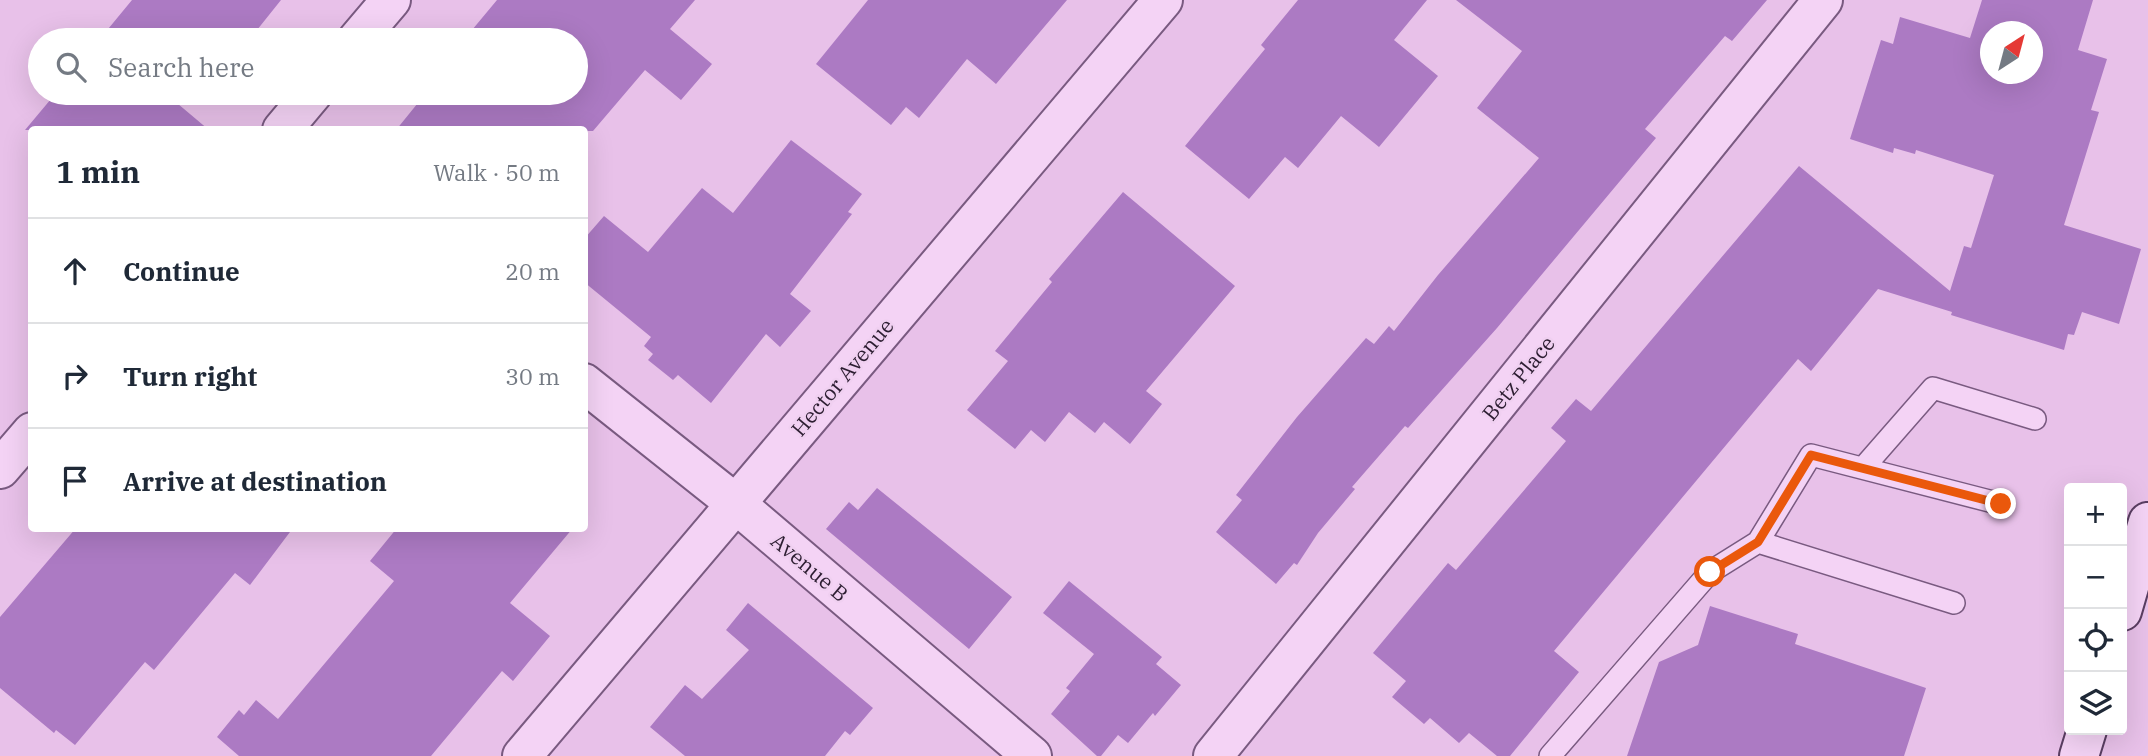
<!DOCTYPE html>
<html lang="en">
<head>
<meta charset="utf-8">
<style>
	:root { --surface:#fff; --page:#f6f6f7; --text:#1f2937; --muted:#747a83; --line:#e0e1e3 }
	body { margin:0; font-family:"IBM Plex Serif",serif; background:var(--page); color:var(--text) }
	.controls { position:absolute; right:21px; bottom:21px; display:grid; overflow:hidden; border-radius:7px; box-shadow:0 7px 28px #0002 }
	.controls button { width:63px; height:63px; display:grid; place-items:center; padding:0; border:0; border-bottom:2px solid var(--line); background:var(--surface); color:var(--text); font:35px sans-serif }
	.compass { position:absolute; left:1980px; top:21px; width:63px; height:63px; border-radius:50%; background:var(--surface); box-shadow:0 7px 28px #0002; rotate:36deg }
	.stop { position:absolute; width:21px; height:21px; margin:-16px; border:5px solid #ea580c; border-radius:50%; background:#fff }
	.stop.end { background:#ea580c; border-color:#fff; box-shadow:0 2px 7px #0008 }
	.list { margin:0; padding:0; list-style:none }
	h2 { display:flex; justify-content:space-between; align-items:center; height:91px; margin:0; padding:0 28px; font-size:30px }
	h2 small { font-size:23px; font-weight:400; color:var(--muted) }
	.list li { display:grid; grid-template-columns:46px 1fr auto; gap:21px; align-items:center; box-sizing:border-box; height:105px; padding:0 28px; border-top:2px solid var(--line) }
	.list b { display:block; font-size:26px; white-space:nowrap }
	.list em { font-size:23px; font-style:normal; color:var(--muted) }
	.icon { flex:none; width:38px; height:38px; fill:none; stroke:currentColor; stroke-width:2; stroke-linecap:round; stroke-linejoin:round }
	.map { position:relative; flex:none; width:2148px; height:756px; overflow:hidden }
	.search { position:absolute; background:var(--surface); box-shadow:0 7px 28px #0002; left:28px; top:28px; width:560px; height:77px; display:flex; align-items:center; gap:18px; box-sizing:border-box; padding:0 24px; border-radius:38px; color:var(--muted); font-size:26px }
	.panel { position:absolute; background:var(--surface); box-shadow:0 7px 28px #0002; left:28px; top:126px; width:560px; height:406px; border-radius:7px }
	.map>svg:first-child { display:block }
	.building { fill:#ac7ac3; fill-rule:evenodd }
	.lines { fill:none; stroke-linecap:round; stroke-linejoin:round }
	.service-casing { stroke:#795a80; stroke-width:24 }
	.minor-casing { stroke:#795a80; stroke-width:42 }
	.secondary-casing { stroke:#5a3e62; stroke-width:42 }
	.service { stroke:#f4d3f5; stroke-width:21 }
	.minor { stroke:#f4d3f5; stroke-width:38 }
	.secondary { stroke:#f4d3f5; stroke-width:38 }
	.route { stroke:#ea580c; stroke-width:9 }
	.labels { text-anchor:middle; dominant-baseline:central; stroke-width:5; stroke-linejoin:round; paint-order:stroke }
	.street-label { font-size:21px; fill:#2c1d31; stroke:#f0d0f1 }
</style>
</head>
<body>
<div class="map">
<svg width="2148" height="756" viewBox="0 0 2148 756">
	<rect width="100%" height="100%" fill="#e8c1e9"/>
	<path class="building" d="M 132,0 L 281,0 L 249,40 L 99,40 Z
		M 497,0 L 695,0 L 670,29 L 712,64 L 681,100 L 645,70 L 593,131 L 396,130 L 426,93 L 576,93 L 576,40 L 485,40 L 472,30 Z
		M 868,0 L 1067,0 L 996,84 L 967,59 L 919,118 L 906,107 L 891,125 L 816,64 Z
		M 1298,0 L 1427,0 L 1394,40 L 1438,76 L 1379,147 L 1341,116 L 1298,168 L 1285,157 L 1249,199 L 1185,146 L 1265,49 L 1261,45 Z
		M 1456,0 L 1767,0 L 1732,41 L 1725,36 L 1645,129 L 1656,138 L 1497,328 L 1408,428 L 1405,426 L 1352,487 L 1355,489 L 1318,533 L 1297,565 L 1294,563 L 1276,584 L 1216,532 L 1242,500 L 1236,495 L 1297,417 L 1366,338 L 1374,344 L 1389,326 L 1394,331 L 1438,275 L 1539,158 L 1477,108 L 1522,51 Z
		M 1982,0 L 2093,0 L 2078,50 L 2107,59 L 2091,110 L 2099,112 L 2064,225 L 2141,249 L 2119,324 L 2082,312 L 2074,335 L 2068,334 L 2064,350 L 1951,315 L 1952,312 L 1878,289 L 1811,371 L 1798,359 L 1554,651 L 1579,672 L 1510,756 L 1497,756 L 1469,733 L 1459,743 L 1430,718 L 1424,724 L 1392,697 L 1406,681 L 1373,653 L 1448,563 L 1456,570 L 1566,441 L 1551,428 L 1576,399 L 1591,411 L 1799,166 L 1950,291 L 1964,246 L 1971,248 L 1994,175 L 1916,150 L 1915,154 L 1894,148 L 1893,153 L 1850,139 L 1881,40 L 1893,44 L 1900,17 L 1970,38 ZM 1991,32 L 2033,32 L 2033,74 L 1991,74 Z
		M 56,93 L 165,93 L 209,130 L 25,130 Z
		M 791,140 L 862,194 L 848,212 L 852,214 L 790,294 L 811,311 L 780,347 L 766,334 L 711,403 L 678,375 L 673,380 L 648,360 L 653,354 L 644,346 L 651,337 L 584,282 L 584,239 L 604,216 L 648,252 L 702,188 L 733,213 Z
		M 1123,192 L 1235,286 L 1146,391 L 1162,404 L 1130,444 L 1104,422 L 1095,433 L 1069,412 L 1045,442 L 1031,430 L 1015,449 L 967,410 L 1008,361 L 995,351 L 1052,282 L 1049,279 Z
		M 877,488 L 1012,597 L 969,649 L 826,529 L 849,502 L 858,510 Z
		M 76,528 L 293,528 L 250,585 L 235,573 L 154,670 L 145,662 L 75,745 L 56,730 L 54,733 L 0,688 L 0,617 Z
		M 397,528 L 573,528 L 510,603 L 550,636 L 513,681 L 502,671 L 431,756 L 239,756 L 217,737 L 239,710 L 244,715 L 256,700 L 278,719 L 394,581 L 370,561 Z
		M 1069,581 L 1162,657 L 1156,664 L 1181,685 L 1155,716 L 1153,713 L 1128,743 L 1118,735 L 1101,756 L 1097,756 L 1051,714 L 1070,691 L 1066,688 L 1094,654 L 1043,613 Z
		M 748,603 L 873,708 L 850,735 L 845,731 L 825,756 L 685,756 L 650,727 L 685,685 L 702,699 L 749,650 L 726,630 Z
		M 1710,606 L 1798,634 L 1795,644 L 1926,688 L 1904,756 L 1627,756 L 1659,662 L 1698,645 Z"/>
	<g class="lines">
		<g class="service-casing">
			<path id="service" d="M 1863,468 L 1933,388 L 2035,419
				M 1758,542 L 1954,603
				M 1550,756 L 1710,572 L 1758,542 L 1811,455 L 2001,504"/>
		</g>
		<g class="minor-casing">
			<path id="minor" d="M 357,40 L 391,0
				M 282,130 L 313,93
				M 584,383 L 735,503 L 1032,756
				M 0,469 L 32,432
				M 522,756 L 1163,0
				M 1213,756 L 1823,0"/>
		</g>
		<g class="secondary-casing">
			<path id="secondary" d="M 2122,611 L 2148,522
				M 2079,756 L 2087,730"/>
		</g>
		<use href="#service" class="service"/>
		<use href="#minor" class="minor"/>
		<use href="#secondary" class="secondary"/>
	</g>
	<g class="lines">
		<path class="route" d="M 1710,572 L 1758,542 L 1811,455 L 2001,504"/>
	</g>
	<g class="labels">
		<g class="street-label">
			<text transform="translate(842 377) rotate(-50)">Hector Avenue</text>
			<text transform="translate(1518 378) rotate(-51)">Betz Place</text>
			<text transform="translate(810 567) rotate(40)">Avenue B</text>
		</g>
	</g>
</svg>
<div class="controls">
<button>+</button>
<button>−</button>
<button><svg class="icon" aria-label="locate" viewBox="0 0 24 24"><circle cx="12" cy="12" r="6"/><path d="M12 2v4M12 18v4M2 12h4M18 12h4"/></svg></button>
<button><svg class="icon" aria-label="layers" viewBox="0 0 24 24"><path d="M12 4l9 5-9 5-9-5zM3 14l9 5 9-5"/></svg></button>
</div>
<svg class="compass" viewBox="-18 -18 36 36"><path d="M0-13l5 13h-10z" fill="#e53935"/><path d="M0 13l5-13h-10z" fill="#747a83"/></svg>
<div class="stop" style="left:1710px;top:572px"></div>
<div class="stop end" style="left:2001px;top:504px"></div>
<div class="search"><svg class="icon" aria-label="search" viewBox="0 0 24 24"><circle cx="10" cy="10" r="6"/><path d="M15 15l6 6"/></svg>Search here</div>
<section class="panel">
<h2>1 min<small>Walk · 50 m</small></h2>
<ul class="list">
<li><svg class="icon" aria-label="ahead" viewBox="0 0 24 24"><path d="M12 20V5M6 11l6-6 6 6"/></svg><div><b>Continue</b></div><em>20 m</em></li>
<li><svg class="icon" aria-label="right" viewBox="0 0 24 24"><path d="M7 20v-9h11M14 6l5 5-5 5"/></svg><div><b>Turn right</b></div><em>30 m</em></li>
<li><svg class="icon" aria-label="arrive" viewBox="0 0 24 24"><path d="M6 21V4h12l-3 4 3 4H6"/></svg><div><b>Arrive at destination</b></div></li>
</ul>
</section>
</div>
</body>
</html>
